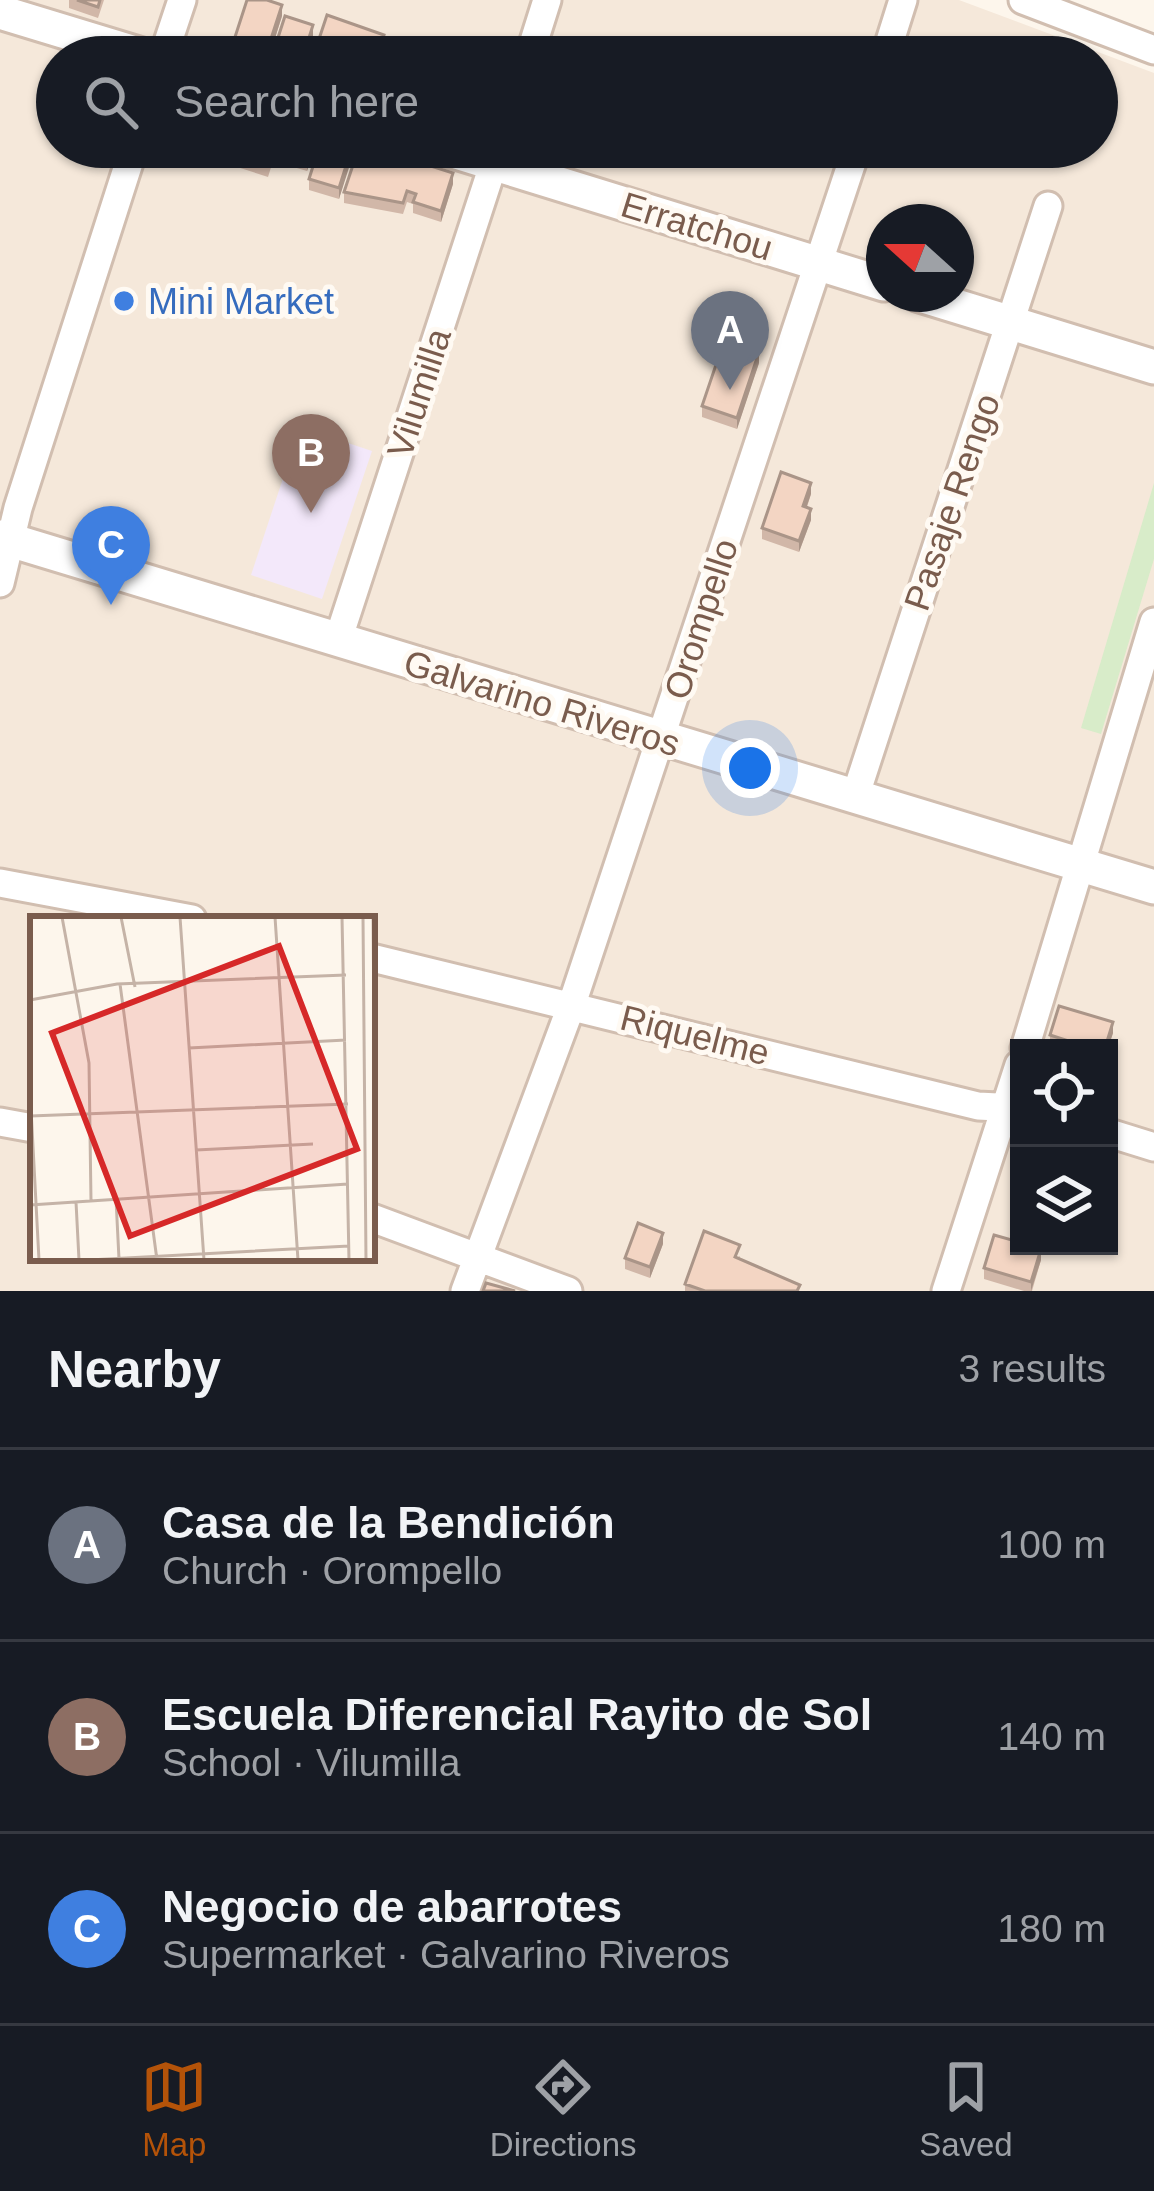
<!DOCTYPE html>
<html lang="en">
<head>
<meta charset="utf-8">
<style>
	:root { --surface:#171b24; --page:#242831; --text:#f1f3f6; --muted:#9ea1a6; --line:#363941; --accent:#b45309 }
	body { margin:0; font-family:Arial,sans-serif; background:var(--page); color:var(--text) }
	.controls { position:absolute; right:36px; bottom:36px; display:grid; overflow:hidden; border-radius:0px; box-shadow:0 3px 9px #0004 }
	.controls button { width:108px; height:108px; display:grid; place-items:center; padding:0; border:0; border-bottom:3px solid var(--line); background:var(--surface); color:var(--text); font:60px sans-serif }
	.compass { position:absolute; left:866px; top:204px; width:108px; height:108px; border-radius:50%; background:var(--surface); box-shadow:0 3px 9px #0004; rotate:291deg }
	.you { position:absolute; left:750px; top:768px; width:42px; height:42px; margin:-30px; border:9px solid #fff; border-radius:50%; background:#1a73e8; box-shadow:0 0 0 18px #1a73e833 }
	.badge { display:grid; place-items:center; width:78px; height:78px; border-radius:50%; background:var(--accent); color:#fff; font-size:39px; font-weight:700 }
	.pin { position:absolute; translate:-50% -99px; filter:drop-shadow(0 3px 6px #0008) }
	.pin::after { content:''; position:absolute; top:63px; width:42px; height:36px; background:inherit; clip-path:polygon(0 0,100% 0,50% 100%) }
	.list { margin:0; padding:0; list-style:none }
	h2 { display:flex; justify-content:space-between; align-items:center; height:156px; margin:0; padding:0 48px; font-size:51px }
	h2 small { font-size:39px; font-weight:400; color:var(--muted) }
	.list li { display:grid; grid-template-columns:78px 1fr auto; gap:36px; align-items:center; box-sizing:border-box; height:192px; padding:0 48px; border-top:3px solid var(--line) }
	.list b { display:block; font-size:45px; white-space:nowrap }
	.list p { margin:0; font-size:39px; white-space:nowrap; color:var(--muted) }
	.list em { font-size:39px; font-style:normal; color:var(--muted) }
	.icon { flex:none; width:66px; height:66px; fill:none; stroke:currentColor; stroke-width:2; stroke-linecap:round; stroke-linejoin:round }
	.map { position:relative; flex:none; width:1154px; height:1291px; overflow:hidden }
	.search { position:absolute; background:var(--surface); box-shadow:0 3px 9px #0004; left:36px; right:36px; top:36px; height:132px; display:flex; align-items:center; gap:30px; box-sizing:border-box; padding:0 42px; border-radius:66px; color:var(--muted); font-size:45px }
	.sheet { height:732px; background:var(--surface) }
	nav { display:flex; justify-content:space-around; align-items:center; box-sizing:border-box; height:168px; border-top:3px solid var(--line); background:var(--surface); font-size:33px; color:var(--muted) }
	nav a { display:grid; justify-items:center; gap:6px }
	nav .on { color:var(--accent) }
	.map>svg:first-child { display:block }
	.residential { fill:#f5e8da; fill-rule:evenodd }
	.education { fill:#f3e8fa }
	.green { fill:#d8ecc9 }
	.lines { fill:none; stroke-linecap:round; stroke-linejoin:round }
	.minor-casing { stroke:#d1beb0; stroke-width:33 }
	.tertiary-casing { stroke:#d1beb0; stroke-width:39 }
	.minor { stroke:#fff; stroke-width:27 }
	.tertiary { stroke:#fff; stroke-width:33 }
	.wall { fill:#d1b7a8 }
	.shaded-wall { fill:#aa9588 }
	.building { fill:#f3d5c3; stroke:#aa9588; stroke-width:3 }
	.shop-dot { fill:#3f7fe0; stroke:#fffaf3; stroke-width:4.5 }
	.labels { text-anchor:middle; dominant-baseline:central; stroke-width:10; stroke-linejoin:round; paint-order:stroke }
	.street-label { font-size:36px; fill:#7a5c4d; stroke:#fffaf3 }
	.shop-label { font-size:36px; fill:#366cbe; stroke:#fffaf3; text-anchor:start }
	.inset-road { fill:none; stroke:#c5b3a7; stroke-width:3 }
	.view { fill:#d62828; fill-opacity:0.15; stroke:#d62828; stroke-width:6 }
	.inset-edge { fill:none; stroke:#7a5c4d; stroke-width:6 }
</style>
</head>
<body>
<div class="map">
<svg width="1154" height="1291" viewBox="0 0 1154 1291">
	<rect width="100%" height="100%" fill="#fdf6ec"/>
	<path class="residential" d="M 0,0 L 959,0 L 1154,73 L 1154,1291 L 0,1291 ZM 57,57 L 1097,57 L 1097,147 L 57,147 ZM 884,222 L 956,222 L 956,294 L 884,294 ZM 33,919 L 372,919 L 372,1258 L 33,1258 ZM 1019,1048 L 1109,1048 L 1109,1246 L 1019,1246 Z"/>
	<path class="education" d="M 300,427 L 372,451 L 322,599 L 251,575 Z"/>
	<path class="green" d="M 1154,483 L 1154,559 L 1101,734 L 1081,728 Z"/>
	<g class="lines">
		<g class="minor-casing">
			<path id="minor" d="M 1023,0 L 1154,50
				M 163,57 L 182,0
				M 529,57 L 547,0
				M 885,57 L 903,0
				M 0,583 L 18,508 L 134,147
				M 338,640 L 499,147
				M 855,797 L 1048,206
				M 0,883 L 192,919
				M 372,958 L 978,1106 L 1019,1108
				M 1025,1048 L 1154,622
				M 0,1122 L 33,1128
				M 1109,1133 L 1154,1147
				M 372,1218 L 568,1291
				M 465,1291 L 572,1004 L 857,147
				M 946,1291 L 1019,1065"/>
		</g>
		<g class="tertiary-casing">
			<path id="tertiary" d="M 0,12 L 148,57
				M 440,147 L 884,284
				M 917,294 L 1154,367
				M 0,537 L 1154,887"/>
		</g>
		<use href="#minor" class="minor"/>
		<use href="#tertiary" class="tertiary"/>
	</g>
	<path class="wall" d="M 69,0 L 104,0 L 98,18 L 69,8 Z
		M 282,16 L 269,57 L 263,57 L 235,48 L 235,37 Z
		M 313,36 L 306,57 L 274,57 L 274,50 Z
		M 160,147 L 202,147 L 198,159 Z
		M 207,147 L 315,147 L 307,171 L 273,161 L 268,177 L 234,166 L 234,157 Z
		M 354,147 L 339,199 L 309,190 L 309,179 Z
		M 453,184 L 441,222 L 413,213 L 413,204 L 407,202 L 403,214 L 344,203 L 344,192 Z
		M 759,363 L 737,429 L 702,417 L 702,406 Z
		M 811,494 L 807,507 L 811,520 L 799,552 L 762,539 L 762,528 Z
		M 1113,1033 L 1108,1048 L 1050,1046 L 1050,1035 Z
		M 663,1244 L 650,1278 L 625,1269 L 625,1258 Z
		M 740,1256 L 739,1259 L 800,1291 L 685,1291 L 685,1284 Z
		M 1041,1260 L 1032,1291 L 1024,1291 L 984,1279 L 984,1268 Z"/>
	<path class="shaded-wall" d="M 282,5 L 282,16 L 269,57 L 268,48 Z
		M 313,25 L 313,36 L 306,57 L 303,57 Z
		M 311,147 L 315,147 L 307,171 L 307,160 Z
		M 352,147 L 354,147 L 354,152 L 339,199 L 339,188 Z
		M 453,173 L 453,184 L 441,222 L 441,211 Z
		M 759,352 L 759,363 L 737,429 L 737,418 Z
		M 811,483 L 811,494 L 803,517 L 803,506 Z
		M 811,509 L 811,520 L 799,552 L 799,541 Z
		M 1113,1022 L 1113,1033 L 1108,1048 L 1105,1048 Z
		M 663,1233 L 663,1244 L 650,1278 L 650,1267 Z
		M 1041,1249 L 1041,1260 L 1031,1291 L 1031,1282 Z"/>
	<path class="building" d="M 77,0 L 100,0 L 98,7 Z
		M 247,0 L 267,0 L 282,5 L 268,48 L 235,37 Z
		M 327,15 L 384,35 L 377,57 L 313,57 Z
		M 285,16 L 313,25 L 303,57 L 295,57 L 274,50 Z
		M 237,147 L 311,147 L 307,160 L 273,150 L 268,166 L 234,155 Z
		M 319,147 L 352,147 L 339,188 L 309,179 Z
		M 359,147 L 371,147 L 453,173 L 441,211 L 413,202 L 416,194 L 407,191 L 403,203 L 344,192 Z
		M 724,341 L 759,352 L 737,418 L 702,406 Z
		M 781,472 L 811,483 L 803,506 L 811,509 L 799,541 L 762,528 Z
		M 1059,1006 L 1113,1022 L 1105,1048 L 1090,1048 L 1050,1035 Z
		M 638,1223 L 663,1233 L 650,1267 L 625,1258 Z
		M 704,1231 L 740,1245 L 735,1257 L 800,1285 L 797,1291 L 705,1291 L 685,1284 Z
		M 994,1235 L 1019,1242 L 1019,1246 L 1032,1246 L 1041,1249 L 1031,1282 L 984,1268 Z
		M 486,1283 L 515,1291 L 483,1291 Z"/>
	<circle class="shop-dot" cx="124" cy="301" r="12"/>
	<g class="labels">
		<g class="street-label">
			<text transform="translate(697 226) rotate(17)">Erratchou</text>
			<text transform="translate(419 393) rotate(-72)">Vilumilla</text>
			<text transform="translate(952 502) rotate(-71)">Pasaje Rengo</text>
			<text transform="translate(701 619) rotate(-72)">Orompello</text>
			<text transform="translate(542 703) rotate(17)">Galvarino Riveros</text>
			<text transform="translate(695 1035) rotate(14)">Riquelme</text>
		</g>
		<g class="shop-label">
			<text x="148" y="301">Mini Market</text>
		</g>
	</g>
	<g transform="translate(30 916)">
		<rect width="345" height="345" fill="#fdf6ec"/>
		<path class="inset-road" d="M 32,1 L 59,147 L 61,285M 91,1 L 105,71M 150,1 L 174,344M 245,1 L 268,344M 312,1 L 319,344M 333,1 L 336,344M 343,1 L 345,204M 90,68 L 127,344M 0,84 L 87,68 L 316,59M 159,132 L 316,124M 0,174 L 9,344M 0,200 L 318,188M 166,234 L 283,228M 86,283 L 89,343M 46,286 L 49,344M 0,289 L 318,268M 59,344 L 319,330"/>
		<path class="view" d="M 249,30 L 327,233 L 100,320 L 22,117 Z"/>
		<rect width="345" height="345" class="inset-edge"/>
	</g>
</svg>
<div class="controls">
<button><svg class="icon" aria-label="locate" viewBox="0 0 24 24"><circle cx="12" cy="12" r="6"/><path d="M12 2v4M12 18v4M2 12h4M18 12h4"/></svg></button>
<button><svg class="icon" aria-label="layers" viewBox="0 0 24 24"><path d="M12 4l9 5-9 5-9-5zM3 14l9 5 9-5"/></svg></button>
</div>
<svg class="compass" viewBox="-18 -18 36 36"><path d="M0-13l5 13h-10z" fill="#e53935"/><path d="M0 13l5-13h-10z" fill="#9ea1a6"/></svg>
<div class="you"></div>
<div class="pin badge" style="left:730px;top:390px;background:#6b7280">A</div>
<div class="pin badge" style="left:311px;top:513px;background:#8d6e63">B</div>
<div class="pin badge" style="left:111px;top:605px;background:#3f7fe0">C</div>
<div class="search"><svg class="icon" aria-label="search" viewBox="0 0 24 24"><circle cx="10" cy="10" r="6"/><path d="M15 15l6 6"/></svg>Search here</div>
</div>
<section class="sheet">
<h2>Nearby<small>3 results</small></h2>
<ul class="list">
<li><span class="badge" style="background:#6b7280">A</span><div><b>Casa de la Bendición</b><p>Church · Orompello</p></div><em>100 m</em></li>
<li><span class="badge" style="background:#8d6e63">B</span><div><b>Escuela Diferencial Rayito de Sol</b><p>School · Vilumilla</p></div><em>140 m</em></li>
<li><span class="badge" style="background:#3f7fe0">C</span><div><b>Negocio de abarrotes</b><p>Supermarket · Galvarino Riveros</p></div><em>180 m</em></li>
</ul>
</section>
<nav>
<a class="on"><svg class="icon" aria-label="map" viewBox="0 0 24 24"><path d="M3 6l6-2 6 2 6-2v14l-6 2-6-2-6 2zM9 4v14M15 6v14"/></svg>Map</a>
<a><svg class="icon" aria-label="directions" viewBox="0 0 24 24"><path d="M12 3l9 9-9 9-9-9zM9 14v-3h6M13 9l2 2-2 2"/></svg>Directions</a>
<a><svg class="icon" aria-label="saved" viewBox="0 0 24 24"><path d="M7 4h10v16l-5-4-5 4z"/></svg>Saved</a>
</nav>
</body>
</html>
